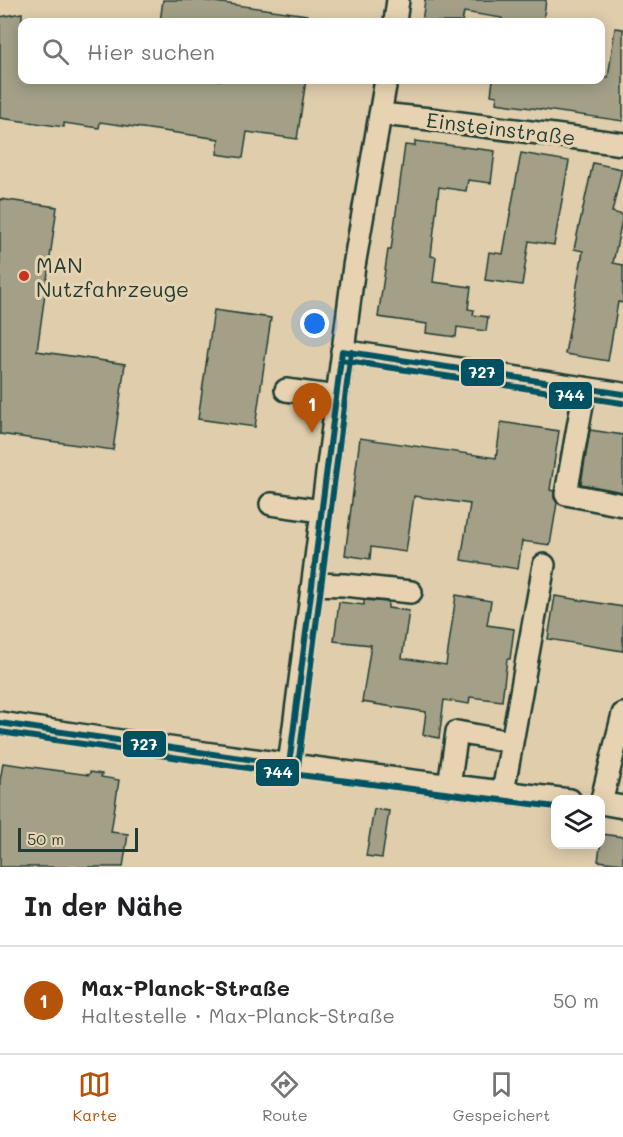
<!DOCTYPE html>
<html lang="de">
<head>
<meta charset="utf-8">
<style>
	:root { --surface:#fff; --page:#f2f2f2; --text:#202124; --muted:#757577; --line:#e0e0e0; --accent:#b45309 }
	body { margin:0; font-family:Mali,sans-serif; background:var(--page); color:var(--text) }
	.controls { position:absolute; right:18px; bottom:18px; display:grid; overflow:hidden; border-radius:12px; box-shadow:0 3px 15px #0003 }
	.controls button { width:54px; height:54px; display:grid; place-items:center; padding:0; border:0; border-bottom:2px solid var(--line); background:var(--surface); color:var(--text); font:30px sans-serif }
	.scale { position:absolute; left:18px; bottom:15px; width:120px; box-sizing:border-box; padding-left:6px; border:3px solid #1f3d34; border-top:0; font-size:16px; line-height:21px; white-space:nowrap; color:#1f3d34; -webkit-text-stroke:4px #e7d3b1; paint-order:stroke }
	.you { position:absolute; left:315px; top:324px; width:21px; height:21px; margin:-15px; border:4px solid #fff; border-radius:50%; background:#1a73e8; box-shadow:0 0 0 9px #1a73e833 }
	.badge { display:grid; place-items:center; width:39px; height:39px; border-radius:50%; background:var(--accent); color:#fff; font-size:20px; font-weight:700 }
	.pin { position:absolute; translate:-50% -50px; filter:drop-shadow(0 2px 3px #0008) }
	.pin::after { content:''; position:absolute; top:32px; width:21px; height:18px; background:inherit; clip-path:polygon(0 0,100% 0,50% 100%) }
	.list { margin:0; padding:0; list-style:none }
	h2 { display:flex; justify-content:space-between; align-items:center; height:78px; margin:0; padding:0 24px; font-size:26px }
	h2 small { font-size:20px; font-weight:400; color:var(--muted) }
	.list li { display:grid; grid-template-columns:39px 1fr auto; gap:18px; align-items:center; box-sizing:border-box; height:108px; padding:0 24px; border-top:2px solid var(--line) }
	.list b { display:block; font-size:22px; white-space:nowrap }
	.list p { margin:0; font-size:20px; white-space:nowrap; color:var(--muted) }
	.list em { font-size:20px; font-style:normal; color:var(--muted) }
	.icon { flex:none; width:33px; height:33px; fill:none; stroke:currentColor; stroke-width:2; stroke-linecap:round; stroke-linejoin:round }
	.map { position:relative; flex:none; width:623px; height:867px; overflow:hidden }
	.search { position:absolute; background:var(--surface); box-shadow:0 3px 15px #0003; left:18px; right:18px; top:18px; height:66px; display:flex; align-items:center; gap:15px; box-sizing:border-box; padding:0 21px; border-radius:12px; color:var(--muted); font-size:22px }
	.sheet { height:186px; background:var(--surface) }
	nav { display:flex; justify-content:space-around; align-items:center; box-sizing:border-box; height:84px; border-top:2px solid var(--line); background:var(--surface); font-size:16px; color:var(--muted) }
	nav a { display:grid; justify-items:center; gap:3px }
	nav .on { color:var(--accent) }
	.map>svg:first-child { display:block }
	.building { fill:#a3a087; stroke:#1f3d34; stroke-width:1.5 }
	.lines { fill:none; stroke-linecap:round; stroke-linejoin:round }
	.minor-casing { stroke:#1f3d34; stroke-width:26 }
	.minor { stroke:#e7d3b1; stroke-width:21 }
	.bus-1-casing { stroke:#e7d3b1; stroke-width:10 }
	.bus-2-casing { stroke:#e7d3b1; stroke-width:10 }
	.bus-1 { stroke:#005262; stroke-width:6 }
	.bus-2 { stroke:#005262; stroke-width:6 }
	.poi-dot { fill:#c8321e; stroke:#e7d3b1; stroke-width:2 }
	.labels { text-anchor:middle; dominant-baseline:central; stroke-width:6; stroke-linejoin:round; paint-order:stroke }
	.street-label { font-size:21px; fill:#1f3d34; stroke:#e7d3b1 }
	.poi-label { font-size:21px; fill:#1f3d34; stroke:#e7d3b1; text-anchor:start }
	.line-badge { stroke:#e7d3b1; stroke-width:2 }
	.badge-label { font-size:16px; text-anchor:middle; font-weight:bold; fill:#fff }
</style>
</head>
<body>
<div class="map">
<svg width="623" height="867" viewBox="0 0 623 867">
	<rect width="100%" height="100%" fill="#dfcdac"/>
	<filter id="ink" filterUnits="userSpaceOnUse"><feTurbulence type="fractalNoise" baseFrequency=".0167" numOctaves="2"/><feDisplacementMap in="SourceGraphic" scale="12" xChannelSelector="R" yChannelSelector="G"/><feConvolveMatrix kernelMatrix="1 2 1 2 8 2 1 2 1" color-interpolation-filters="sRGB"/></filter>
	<g filter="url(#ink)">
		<path class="building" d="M 163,0 L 200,0 L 307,15 L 306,22 L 160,22 Z
			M 425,0 L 546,0 L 543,22 L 501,22 L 502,18 L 464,12 L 462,22 L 422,22 Z
			M 22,13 L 22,80 L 306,80 L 297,139 L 247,132 L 243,158 L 217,154 L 219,139 L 100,122 L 99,128 L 64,123 L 64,127 L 0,118 L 0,17 Z
			M 615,28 L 623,29 L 623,121 L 496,103 L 497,96 L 491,95 L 493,80 L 600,80 L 600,77 L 608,78 Z
			M 415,141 L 495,151 L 491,183 L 468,180 L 466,191 L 439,187 L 431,256 L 436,257 L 433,282 L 471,287 L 468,309 L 474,310 L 473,315 L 488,317 L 486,331 L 457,327 L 456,337 L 426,333 L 427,324 L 378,317 L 388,250 L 391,250 L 405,145 L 415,146 Z
			M 521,153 L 569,161 L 554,245 L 529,241 L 522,285 L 485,280 L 489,252 L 503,254 Z
			M 593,163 L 622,169 L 612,212 L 623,215 L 613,263 L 623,265 L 623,303 L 618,302 L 608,361 L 565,354 L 583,251 L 574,249 Z
			M 0,199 L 57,207 L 37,351 L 125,364 L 113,450 L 0,434 Z
			M 214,310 L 271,318 L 255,427 L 198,419 Z
			M 501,422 L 559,431 L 550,490 L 554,491 L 554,498 L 557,503 L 550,545 L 522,541 L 518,569 L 461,560 L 470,504 L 414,496 L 406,552 L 371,547 L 370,559 L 345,555 L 360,438 L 496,458 Z
			M 590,430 L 623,435 L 623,492 L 581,484 Z
			M 456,595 L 491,601 L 487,625 L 514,629 L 510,659 L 507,659 L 502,701 L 470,697 L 469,704 L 444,700 L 439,738 L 423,735 L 426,712 L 362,702 L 371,645 L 334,641 L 339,602 L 364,605 L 364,600 L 388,602 L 388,608 L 409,611 L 402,658 L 446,665 Z
			M 555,596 L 623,607 L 623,651 L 548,639 Z
			M 3,763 L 89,775 L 90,772 L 102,774 L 101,777 L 119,780 L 111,832 L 128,834 L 123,867 L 0,867 L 0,781 Z
			M 374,809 L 389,811 L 382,858 L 366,856 Z
			M 602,834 L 623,837 L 623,864 L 598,861 Z"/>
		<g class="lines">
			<g class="minor-casing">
				<path id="minor" d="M 395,22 L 398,0
					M 380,114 L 430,119 L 623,144
					M 342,351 L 623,394
					M 585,388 L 566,494 L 623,505
					M 286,390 L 337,397
					M 271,504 L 322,511
					M 313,584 L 344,585 L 411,592
					M 0,723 C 190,752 379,778 570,800
					M 289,765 L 354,266 L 386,80
					M 449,786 L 457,732 L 511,742
					M 503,792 L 544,565
					M 600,803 L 623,807
					M 601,803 L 623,714"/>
			</g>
			<use href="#minor" class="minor"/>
			<g class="bus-1-casing">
				<path id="bus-1" d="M 342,351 L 623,394
					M 0,723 L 289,765
					M 289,765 L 342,351"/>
			</g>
			<g class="bus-2-casing">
				<path id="bus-2" d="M 341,360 L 622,403
					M 0,732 L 283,773 L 556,807
					M 298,766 L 351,352"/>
			</g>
			<use href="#bus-1" class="bus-1"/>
			<use href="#bus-2" class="bus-2"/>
		</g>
	</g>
	<circle class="poi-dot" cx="24" cy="276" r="6"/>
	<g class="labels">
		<g class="street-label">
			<text transform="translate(501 128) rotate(7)">Einsteinstraße</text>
		</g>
		<g class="poi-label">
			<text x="36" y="264">MAN<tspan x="36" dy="24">Nutzfahrzeuge</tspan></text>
		</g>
	</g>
	<g class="line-badge">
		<rect x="460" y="358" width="45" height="29" rx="6" fill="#005262"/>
		<rect x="548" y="381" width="45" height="29" rx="6" fill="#005262"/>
		<rect x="122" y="730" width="45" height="28" rx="6" fill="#005262"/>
		<rect x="255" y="758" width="45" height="29" rx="6" fill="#005262"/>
	</g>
	<g class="badge-label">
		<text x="482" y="378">727</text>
		<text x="570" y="401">744</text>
		<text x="144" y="750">727</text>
		<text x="278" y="778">744</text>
	</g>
</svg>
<div class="controls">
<button><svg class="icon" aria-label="layers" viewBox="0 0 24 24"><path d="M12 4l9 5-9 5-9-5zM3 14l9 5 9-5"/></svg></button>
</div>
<div class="scale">50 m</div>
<div class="you"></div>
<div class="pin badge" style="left:312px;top:433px">1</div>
<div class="search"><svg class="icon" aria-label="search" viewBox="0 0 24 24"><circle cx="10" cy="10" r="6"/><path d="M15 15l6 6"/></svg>Hier suchen</div>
</div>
<section class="sheet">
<h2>In der Nähe<small></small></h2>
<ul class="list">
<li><span class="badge">1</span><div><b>Max-Planck-Straße</b><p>Haltestelle · Max-Planck-Straße</p></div><em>50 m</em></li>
</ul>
</section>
<nav>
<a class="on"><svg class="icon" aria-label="map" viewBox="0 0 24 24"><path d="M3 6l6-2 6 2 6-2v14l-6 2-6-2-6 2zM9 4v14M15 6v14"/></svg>Karte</a>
<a><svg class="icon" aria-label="directions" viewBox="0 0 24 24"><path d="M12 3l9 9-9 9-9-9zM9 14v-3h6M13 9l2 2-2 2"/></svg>Route</a>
<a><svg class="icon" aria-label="saved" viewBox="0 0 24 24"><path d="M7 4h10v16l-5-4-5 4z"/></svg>Gespeichert</a>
</nav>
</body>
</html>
